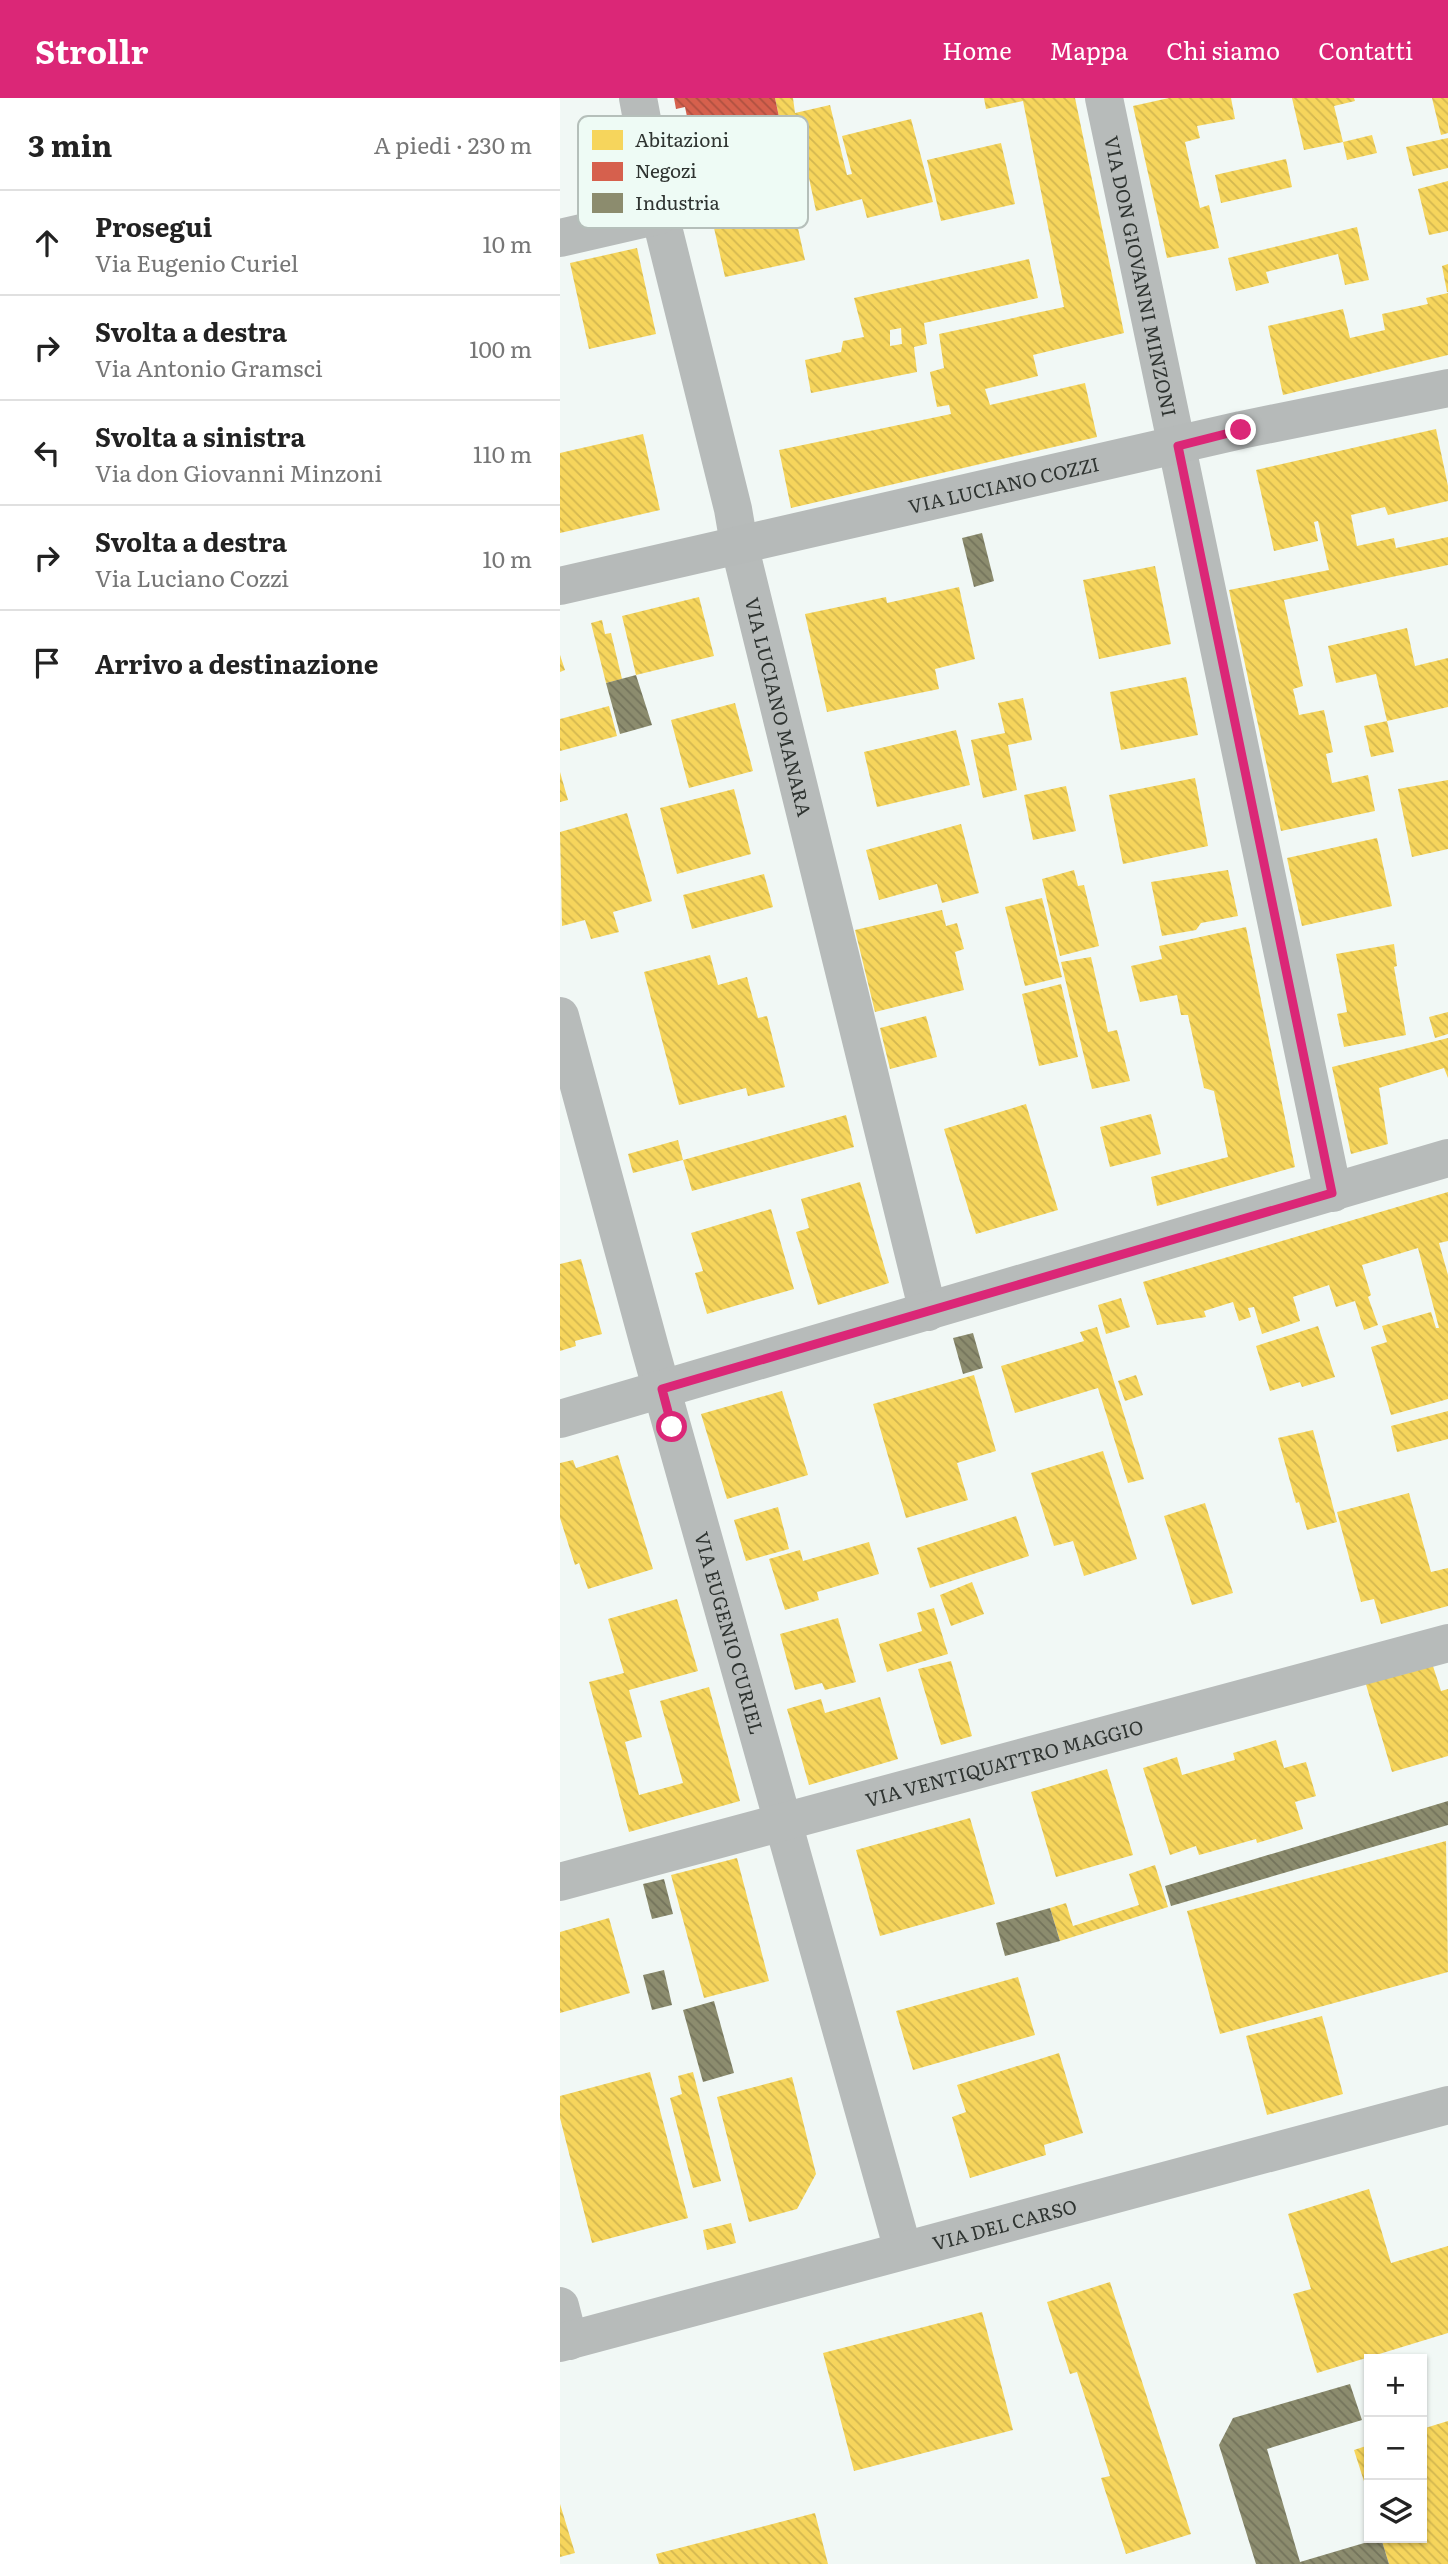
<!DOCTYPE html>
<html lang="it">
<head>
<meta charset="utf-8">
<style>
	:root { --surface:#fff; --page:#f6f6f6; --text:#222; --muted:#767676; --line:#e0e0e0; --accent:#db2777 }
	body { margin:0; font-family:Literata,serif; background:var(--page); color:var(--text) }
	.controls { position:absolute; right:21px; bottom:21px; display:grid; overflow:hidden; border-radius:0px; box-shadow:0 2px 5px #0004 }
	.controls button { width:63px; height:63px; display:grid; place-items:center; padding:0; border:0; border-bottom:2px solid var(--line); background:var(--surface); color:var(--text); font:35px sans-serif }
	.stop { position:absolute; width:21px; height:21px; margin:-16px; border:5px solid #db2777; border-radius:50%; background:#fff }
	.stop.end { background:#db2777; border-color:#fff; box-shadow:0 2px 7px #0008 }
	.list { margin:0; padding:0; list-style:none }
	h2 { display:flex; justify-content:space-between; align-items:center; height:91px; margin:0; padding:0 28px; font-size:30px }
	h2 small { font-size:23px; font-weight:400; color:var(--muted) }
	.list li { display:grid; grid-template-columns:46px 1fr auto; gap:21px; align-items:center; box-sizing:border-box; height:105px; padding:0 28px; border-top:2px solid var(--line) }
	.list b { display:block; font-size:26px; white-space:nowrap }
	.list p { margin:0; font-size:23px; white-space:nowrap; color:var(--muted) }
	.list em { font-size:23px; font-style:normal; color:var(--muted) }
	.icon { flex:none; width:38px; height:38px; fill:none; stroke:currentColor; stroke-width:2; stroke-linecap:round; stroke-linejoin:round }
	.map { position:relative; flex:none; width:888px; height:2466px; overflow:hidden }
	header { display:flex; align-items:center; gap:42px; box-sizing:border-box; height:98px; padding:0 35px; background:var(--accent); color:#fff }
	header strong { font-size:33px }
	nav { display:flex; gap:38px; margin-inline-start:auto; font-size:24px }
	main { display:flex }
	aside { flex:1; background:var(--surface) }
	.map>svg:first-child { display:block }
	.homes { fill:url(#homes-back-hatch); fill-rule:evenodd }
	.shops { fill:url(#shops-back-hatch) }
	.industry { fill:url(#industry-back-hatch) }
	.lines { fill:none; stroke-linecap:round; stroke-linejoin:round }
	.street { stroke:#b7bbba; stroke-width:38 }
	.secondary { stroke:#b6bab9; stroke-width:38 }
	.route { stroke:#db2777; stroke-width:9 }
	.labels { text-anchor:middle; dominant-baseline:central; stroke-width:7; stroke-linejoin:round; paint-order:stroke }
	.street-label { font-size:19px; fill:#2f3431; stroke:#eefbf5 }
	.key { fill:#eefbf5; stroke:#b5bfba; stroke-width:2 }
	.key-label { font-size:19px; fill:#2f3431 }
</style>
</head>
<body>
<header>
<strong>Strollr</strong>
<nav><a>Home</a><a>Mappa</a><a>Chi siamo</a><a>Contatti</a></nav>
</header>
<main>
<aside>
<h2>3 min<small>A piedi · 230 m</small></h2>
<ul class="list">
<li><svg class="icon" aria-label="ahead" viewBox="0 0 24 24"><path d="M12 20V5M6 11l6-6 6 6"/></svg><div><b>Prosegui</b><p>Via Eugenio Curiel</p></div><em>10 m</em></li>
<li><svg class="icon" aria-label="right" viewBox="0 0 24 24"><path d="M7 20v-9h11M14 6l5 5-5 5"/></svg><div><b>Svolta a destra</b><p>Via Antonio Gramsci</p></div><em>100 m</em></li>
<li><svg class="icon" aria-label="left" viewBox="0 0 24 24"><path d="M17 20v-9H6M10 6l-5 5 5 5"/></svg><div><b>Svolta a sinistra</b><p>Via don Giovanni Minzoni</p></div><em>110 m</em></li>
<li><svg class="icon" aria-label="right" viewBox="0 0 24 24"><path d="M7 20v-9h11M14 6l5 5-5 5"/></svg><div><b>Svolta a destra</b><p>Via Luciano Cozzi</p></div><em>10 m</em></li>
<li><svg class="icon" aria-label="arrive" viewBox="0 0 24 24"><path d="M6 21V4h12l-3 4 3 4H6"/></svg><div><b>Arrivo a destinazione</b></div></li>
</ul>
</aside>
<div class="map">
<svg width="888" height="2466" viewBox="0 0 888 2466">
	<defs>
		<pattern id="homes-back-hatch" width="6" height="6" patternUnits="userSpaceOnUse" patternTransform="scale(1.75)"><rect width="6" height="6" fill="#f6d55c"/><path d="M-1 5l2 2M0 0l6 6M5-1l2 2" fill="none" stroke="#d3b750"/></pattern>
		<pattern id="shops-back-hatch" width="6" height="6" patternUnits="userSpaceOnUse" patternTransform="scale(1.75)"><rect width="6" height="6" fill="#d6604d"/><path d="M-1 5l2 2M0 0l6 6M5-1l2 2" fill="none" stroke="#ae5041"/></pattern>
		<pattern id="industry-back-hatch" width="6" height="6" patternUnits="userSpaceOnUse" patternTransform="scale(1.75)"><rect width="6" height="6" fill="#8c8c6e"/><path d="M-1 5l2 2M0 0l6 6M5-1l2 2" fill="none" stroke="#73735b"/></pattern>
	</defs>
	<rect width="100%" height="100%" fill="#f1f8f5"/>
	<path class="homes" d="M 215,0 L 233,0 L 235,15 L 270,7 L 287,77 L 292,76 L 282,38 L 351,21 L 373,104 L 307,120 L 302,101 L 256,113 L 238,28 L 222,33 Z
		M 424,0 L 515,0 L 564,235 L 473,257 L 478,278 L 425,291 L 430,307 L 525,285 L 537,339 L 231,410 L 219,352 L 391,316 L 389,307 L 377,309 L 370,274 L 384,270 L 379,236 L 504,209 L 463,3 L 426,11 Z
		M 609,0 L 671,0 L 675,21 L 637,28 L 640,40 L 625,44 L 640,110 L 649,107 L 659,150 L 607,160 L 573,8 Z
		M 732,0 L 794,0 L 795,3 L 774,8 L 783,44 L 744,52 Z
		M 872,0 L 888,0 L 888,35 L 881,37 Z
		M 812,37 L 817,55 L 787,62 L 783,44 Z
		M 888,40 L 888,70 L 853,78 L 846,49 Z
		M 441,45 L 455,106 L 381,123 L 367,62 Z
		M 726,61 L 732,89 L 661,105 L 655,77 Z
		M 224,67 L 245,162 L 165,179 L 144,85 Z
		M 888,83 L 888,133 L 869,137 L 858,91 Z
		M 797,129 L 809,182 L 785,187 L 778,156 L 706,174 L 709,185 L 676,193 L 668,160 Z
		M 77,150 L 96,236 L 29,251 L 10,165 Z
		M 469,161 L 478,200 L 364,225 L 367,246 L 354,249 L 357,274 L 251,295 L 245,262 L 281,254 L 283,243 L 304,239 L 294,200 ZM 341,230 L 342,246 L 330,248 L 330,232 Z
		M 888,166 L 888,194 L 887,194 L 882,168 Z
		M 888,195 L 888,257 L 723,297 L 708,228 L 783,211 L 790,240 L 825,232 L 822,216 L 868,206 L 866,200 Z
		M 876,331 L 888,388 L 888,403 L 828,417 L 825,409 L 791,417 L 797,448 L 834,440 L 836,450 L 888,439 L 888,467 L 724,502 L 743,588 L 733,591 L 739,617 L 764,612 L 773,654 L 766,656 L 772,685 L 808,677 L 815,713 L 721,733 L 669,492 L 769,472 L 758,423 L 754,424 L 758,443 L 714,453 L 696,372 Z
		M 83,336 L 100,412 L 0,435 L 0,355 Z
		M 595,468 L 611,546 L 539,561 L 523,482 Z
		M 399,489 L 415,561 L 375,571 L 379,591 L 267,614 L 245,516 L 326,499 L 327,505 Z
		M 139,499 L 154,558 L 76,577 L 62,518 Z
		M 42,522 L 45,536 L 51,535 L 62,581 L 46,585 L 31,525 Z
		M 847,530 L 855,568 L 888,560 L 888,609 L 827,623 L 816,576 L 776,585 L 768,548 Z
		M 0,557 L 5,572 L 0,574 Z
		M 626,579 L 638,637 L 561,652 L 550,594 Z
		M 463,600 L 472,642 L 448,647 L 457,692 L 423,700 L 411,642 L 445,635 L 438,605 Z
		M 175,605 L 193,673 L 129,690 L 111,622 Z
		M 49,608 L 57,638 L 0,653 L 0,621 Z
		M 827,623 L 834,654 L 811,659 L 804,628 Z
		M 396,632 L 410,687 L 317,709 L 304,654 Z
		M 0,674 L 8,702 L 0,704 Z
		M 635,680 L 648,748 L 563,766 L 549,697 Z
		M 888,682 L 888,751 L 852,759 L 838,691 Z
		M 506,688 L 516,733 L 473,742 L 464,697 Z
		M 174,691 L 191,756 L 117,776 L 100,710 Z
		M 67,715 L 92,803 L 53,814 L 59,834 L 31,841 L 25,822 L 2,828 L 0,734 Z
		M 401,726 L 419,795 L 382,805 L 377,786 L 319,802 L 306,752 Z
		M 817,740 L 832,808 L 742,828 L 727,760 Z
		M 514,772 L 518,788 L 524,787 L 539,848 L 500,858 L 482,781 Z
		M 668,772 L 678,818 L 641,825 L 636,832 L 602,838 L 591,784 Z
		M 204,776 L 213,809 L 132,831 L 123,797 Z
		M 482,800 L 502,879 L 465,888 L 445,809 Z
		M 382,812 L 386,828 L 397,825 L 404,851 L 395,854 L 404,892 L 315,914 L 295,832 Z
		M 686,829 L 735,1069 L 597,1108 L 591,1079 L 668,1059 L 654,993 L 644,990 L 628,917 L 621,917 L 617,897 L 580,904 L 571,868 L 602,861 L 599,848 Z
		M 834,846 L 837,868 L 834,869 L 846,937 L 784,949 L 777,916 L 787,914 L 776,856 Z
		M 150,857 L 158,887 L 187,879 L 198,920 L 207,918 L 225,989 L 188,998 L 186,990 L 119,1007 L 84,874 Z
		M 531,859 L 548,934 L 557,932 L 570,983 L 532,991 L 501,864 Z
		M 501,886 L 518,959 L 479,968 L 462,896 Z
		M 888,914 L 888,936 L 875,940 L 869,919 Z
		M 366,918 L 377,959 L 330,971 L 320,930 Z
		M 888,940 L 888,980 L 884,970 L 819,990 L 828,1046 L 791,1056 L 772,969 Z
		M 466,1006 L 498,1112 L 416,1136 L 384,1031 Z
		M 591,1016 L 601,1056 L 550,1069 L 540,1029 Z
		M 286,1017 L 294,1049 L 132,1093 L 123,1062 Z
		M 118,1042 L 123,1062 L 73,1075 L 68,1056 Z
		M 300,1084 L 329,1185 L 258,1207 L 236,1134 L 249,1130 L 241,1101 Z
		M 888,1094 L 888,1143 L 879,1145 L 888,1177 L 888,1301 L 831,1317 L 811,1249 L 827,1244 L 822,1228 L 871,1214 L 876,1230 L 879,1230 L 858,1150 L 802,1167 L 811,1197 L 808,1199 L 818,1227 L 804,1232 L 795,1203 L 776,1209 L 769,1187 L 733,1199 L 740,1223 L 702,1236 L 694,1209 L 688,1210 L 691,1219 L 679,1223 L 673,1204 L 644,1213 L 646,1219 L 597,1227 L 583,1184 Z
		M 211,1111 L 234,1191 L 147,1216 L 135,1175 L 143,1173 L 131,1135 Z
		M 21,1161 L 42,1236 L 15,1243 L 16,1248 L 0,1253 L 0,1166 Z
		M 561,1200 L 570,1229 L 546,1236 L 538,1207 Z
		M 758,1228 L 775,1279 L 742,1289 L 740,1284 L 710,1293 L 696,1248 Z
		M 537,1229 L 584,1381 L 568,1385 L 538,1290 L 455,1315 L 441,1268 L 524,1243 L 520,1234 Z
		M 414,1277 L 436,1353 L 397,1365 L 408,1402 L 346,1420 L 313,1306 Z
		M 576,1277 L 583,1297 L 565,1303 L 558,1283 Z
		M 222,1293 L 248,1377 L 167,1401 L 141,1316 Z
		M 888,1313 L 888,1341 L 837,1354 L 831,1328 Z
		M 753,1332 L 777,1424 L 747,1432 L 739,1404 L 736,1405 L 718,1340 Z
		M 543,1353 L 577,1461 L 524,1478 L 513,1443 L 494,1448 L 471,1375 Z
		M 58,1357 L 93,1471 L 28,1491 L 19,1465 L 15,1467 L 0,1420 L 0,1365 L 13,1362 L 16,1370 Z
		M 849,1395 L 871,1474 L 888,1470 L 888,1508 L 821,1526 L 814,1501 L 801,1504 L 777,1414 Z
		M 645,1405 L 673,1495 L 632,1507 L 604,1418 Z
		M 218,1409 L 229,1451 L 186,1463 L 174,1422 Z
		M 456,1418 L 469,1458 L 370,1490 L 357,1450 Z
		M 309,1444 L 319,1476 L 257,1494 L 259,1502 L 225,1512 L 209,1461 L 240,1452 L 243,1463 Z
		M 412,1484 L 424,1516 L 391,1528 L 380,1497 Z
		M 117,1501 L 138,1573 L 69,1592 L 82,1639 L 65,1644 L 79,1697 L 123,1685 L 100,1603 L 149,1589 L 180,1703 L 69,1734 L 29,1584 L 64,1575 L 48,1521 Z
		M 374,1510 L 388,1556 L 327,1574 L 319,1546 L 362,1533 L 357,1515 Z
		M 278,1520 L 296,1584 L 265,1592 L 262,1585 L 235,1592 L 220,1536 Z
		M 391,1563 L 412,1638 L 381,1647 L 358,1571 Z
		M 872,1565 L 881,1593 L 888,1591 L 888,1658 L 832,1674 L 805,1583 Z
		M 320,1599 L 338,1661 L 249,1687 L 227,1611 L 261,1601 L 265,1615 Z
		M 716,1642 L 724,1670 L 746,1664 L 756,1698 L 735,1704 L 743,1731 L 697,1745 L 696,1741 L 639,1757 L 636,1748 L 610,1757 L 583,1670 L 617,1659 L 622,1677 L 675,1662 L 673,1655 Z
		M 547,1671 L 573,1757 L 496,1779 L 471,1694 Z
		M 410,1720 L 435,1806 L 320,1838 L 296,1752 Z
		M 886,1743 L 888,1874 L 660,1936 L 627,1813 Z
		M 177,1760 L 209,1883 L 144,1900 L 111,1777 Z
		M 595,1767 L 608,1809 L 500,1843 L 490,1810 L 506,1805 L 513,1828 L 579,1807 L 569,1776 Z
		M 49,1820 L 70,1895 L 0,1915 L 0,1834 Z
		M 458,1879 L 475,1937 L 353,1972 L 336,1913 Z
		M 762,1918 L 783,1996 L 707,2017 L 686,1938 Z
		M 499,1955 L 523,2035 L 484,2047 L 486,2057 L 410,2080 L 392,2019 L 406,2014 L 397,1987 Z
		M 90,1974 L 128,2120 L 32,2145 L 0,2020 L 0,1998 Z
		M 133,1974 L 161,2083 L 133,2090 L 110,2000 L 122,1996 L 118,1978 Z
		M 232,1979 L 256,2076 L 237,2111 L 189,2124 L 157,1999 Z
		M 809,2091 L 831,2165 L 888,2148 L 888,2235 L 757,2275 L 733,2196 L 751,2191 L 728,2116 Z
		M 171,2125 L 176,2145 L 147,2152 L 143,2132 Z
		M 550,2184 L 631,2436 L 566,2456 L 541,2380 L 550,2378 L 517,2274 L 510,2276 L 487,2204 Z
		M 422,2214 L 453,2332 L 294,2373 L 263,2255 Z
		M 888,2323 L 888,2466 L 829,2466 L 821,2440 L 862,2440 L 862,2331 Z
		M 809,2347 L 809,2399 L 794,2352 Z
		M 0,2406 L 15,2455 L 0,2459 Z
		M 255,2415 L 268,2466 L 99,2466 L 96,2456 Z"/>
	<path class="shops" d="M 114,0 L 215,0 L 222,33 L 134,52 L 125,9 L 116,11 Z"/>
	<path class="industry" d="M 422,435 L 434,483 L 414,489 L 402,440 Z
		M 76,577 L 92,627 L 60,636 L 46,585 Z
		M 413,1235 L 423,1270 L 403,1276 L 393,1240 Z
		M 888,1703 L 888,1727 L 611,1808 L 605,1788 Z
		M 104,1781 L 113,1816 L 92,1821 L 83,1786 Z
		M 490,1810 L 500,1843 L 445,1858 L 436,1825 Z
		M 104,1872 L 112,1907 L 92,1912 L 83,1877 Z
		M 154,1903 L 174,1975 L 143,1984 L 123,1912 Z
		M 790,2286 L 802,2322 L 707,2351 L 740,2464 L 821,2440 L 829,2466 L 696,2466 L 659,2347 L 673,2320 Z"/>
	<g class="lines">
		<g class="street">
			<path id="s1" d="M 78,0 L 100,117 L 173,411 L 179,446 L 368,1214"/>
			<path id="s2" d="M 544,0 L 773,1095"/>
			<path d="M 0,140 L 100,117"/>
			<path id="s3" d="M 0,918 L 90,1250 L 343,2152"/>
			<path d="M 0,1321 L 888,1060"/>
			<path id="s4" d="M 0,1784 L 888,1545"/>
			<path d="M 0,2208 L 9,2243"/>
			<path id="s5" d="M 0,2245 L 888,2007"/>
		</g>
		<path class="secondary" id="s6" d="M 0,488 L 681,332 L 888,290"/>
	</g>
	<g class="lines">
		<path class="route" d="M 112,1329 L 102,1291 L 772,1095 L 618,348 L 681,332"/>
	</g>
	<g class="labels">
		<g class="street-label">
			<text stroke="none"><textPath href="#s2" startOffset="182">VIA DON GIOVANNI MINZONI</textPath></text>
			<text stroke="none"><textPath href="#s6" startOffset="455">VIA LUCIANO COZZI</textPath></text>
			<text stroke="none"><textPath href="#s1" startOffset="625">VIA LUCIANO MANARA</textPath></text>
			<text stroke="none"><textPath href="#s3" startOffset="640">VIA EUGENIO CURIEL</textPath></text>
			<text stroke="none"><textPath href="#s4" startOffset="460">VIA VENTIQUATTRO MAGGIO</textPath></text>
			<text stroke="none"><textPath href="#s5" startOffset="460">VIA DEL CARSO</textPath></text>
		</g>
	</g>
	<rect x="18" y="18" width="230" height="112" rx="10" class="key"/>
	<rect x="32" y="32" width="31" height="20" fill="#f6d55c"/>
	<rect x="32" y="64" width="31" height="19" fill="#d6604d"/>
	<rect x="32" y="95" width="31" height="20" fill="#8c8c6e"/>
	<g class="key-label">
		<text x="75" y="49">Abitazioni</text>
		<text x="75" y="80">Negozi</text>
		<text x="75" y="112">Industria</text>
	</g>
</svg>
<div class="controls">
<button>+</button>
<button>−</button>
<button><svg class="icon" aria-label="layers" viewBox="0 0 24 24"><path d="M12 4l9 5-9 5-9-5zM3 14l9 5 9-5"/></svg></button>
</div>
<div class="stop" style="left:112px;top:1329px"></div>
<div class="stop end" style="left:681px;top:332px"></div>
</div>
</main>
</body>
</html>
